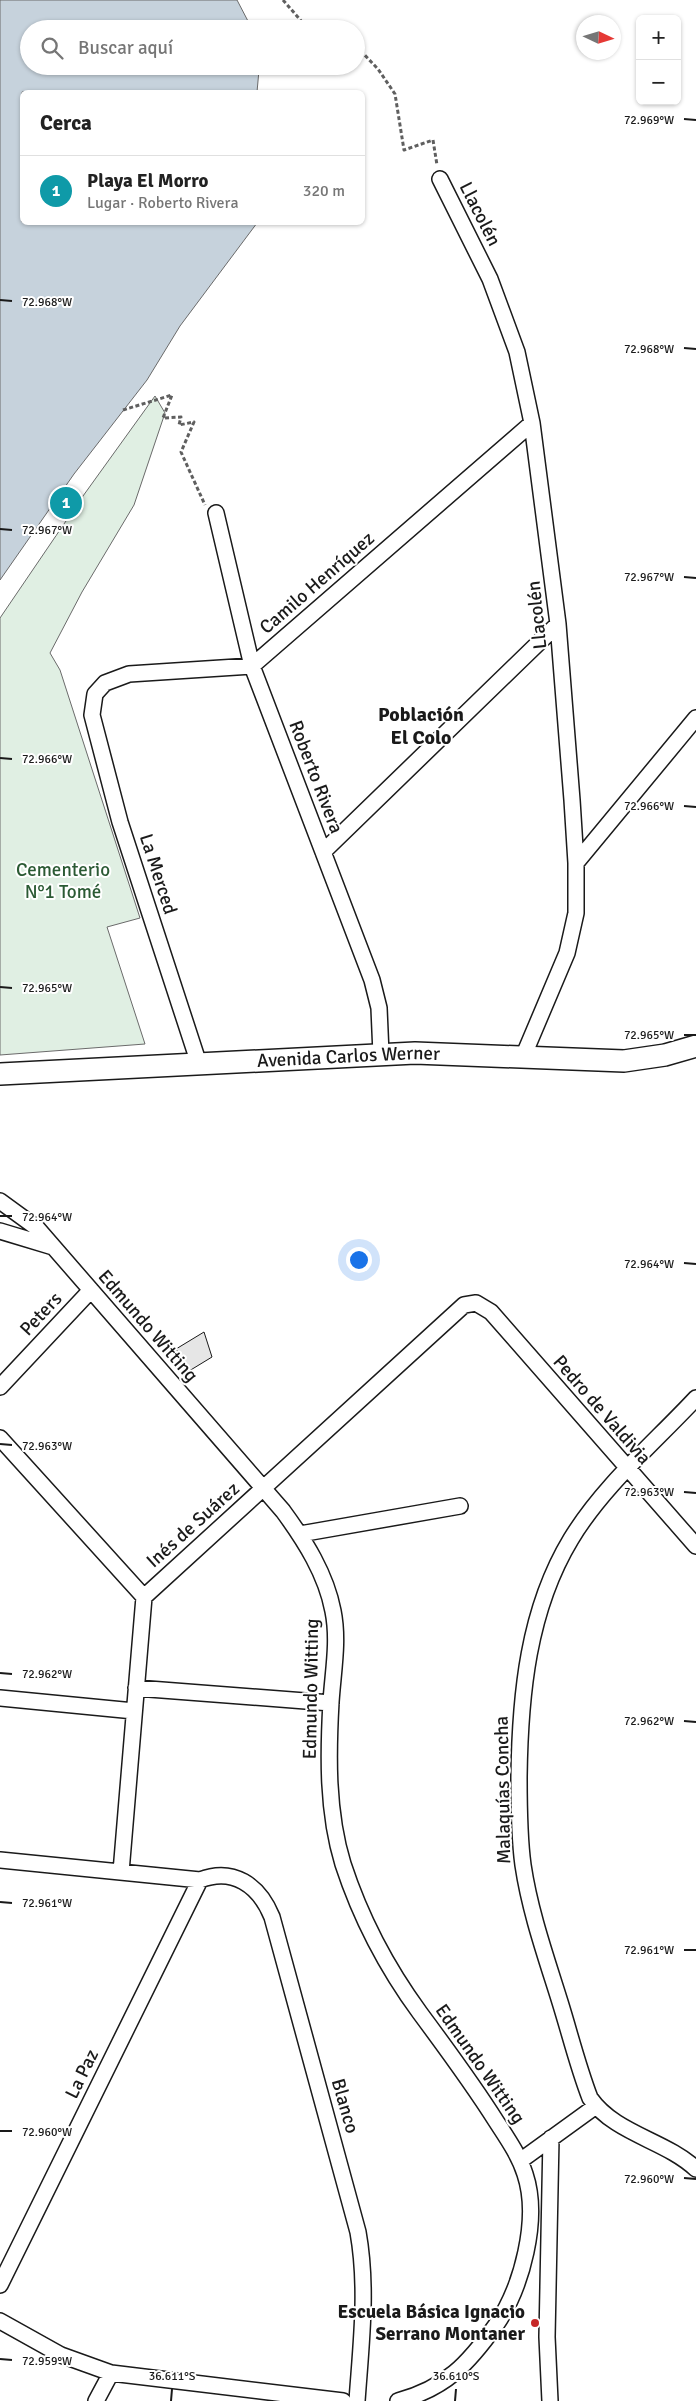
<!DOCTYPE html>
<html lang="es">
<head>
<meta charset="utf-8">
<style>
	:root { --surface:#fff; --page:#f6f6f6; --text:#222; --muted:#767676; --line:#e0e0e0; --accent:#c62828 }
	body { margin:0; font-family:Signika,sans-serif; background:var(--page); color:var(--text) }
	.controls { position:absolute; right:15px; top:15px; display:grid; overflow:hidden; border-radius:8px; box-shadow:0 1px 4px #0004 }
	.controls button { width:45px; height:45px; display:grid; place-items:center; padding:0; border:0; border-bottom:1px solid var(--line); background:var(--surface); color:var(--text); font:25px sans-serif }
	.compass { position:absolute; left:576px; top:15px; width:45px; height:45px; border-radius:50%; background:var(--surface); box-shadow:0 1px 4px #0004; rotate:94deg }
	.you { position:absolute; left:358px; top:1259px; width:18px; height:18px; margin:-12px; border:4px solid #fff; border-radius:50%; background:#1a73e8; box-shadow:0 0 0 8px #1a73e833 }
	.badge { display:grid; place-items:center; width:32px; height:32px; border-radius:50%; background:var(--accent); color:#fff; font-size:16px; font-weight:700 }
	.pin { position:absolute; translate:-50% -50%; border:2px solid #fff; box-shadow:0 1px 5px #0006 }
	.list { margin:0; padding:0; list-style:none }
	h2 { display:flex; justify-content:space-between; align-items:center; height:65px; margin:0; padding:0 20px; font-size:21px }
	h2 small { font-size:16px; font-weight:400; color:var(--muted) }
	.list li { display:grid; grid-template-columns:32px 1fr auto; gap:15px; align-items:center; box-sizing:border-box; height:70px; padding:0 20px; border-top:1px solid var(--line) }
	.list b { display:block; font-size:19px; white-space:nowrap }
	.list p { margin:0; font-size:16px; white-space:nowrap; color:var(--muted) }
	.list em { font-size:16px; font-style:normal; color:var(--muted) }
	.icon { flex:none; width:28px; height:28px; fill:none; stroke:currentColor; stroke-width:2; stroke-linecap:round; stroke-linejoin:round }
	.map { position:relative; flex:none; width:696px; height:2401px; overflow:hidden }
	.search { position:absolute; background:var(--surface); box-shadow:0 1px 4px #0004; left:20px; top:20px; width:345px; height:55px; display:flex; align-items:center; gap:12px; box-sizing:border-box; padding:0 18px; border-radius:28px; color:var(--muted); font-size:19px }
	.panel { position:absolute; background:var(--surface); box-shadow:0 1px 4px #0004; left:20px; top:90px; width:345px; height:135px; border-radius:8px }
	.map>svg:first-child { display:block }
	.green { fill:#e0efe3; stroke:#6a6a6a }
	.water { fill:#c6d2dc; stroke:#6a6a6a }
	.building { fill:#e6e6e6; stroke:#1a1a1a }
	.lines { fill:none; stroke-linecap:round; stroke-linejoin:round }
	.street-casing { stroke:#1a1a1a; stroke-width:18 }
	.secondary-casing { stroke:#1a1a1a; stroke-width:24 }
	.path { stroke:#5f5f5f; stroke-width:3; stroke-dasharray:4 2.5; stroke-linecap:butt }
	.street { stroke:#fff; stroke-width:15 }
	.secondary { stroke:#fff; stroke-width:21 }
	.ticks { fill:none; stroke:#1a1a1a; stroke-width:2 }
	.poi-dot { fill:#c62828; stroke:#fff; stroke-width:2 }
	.labels { text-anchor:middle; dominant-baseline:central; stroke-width:4; stroke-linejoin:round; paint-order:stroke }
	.street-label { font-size:19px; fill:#1a1a1a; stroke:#fff }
	.park-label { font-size:19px; fill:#2b5a34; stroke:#fff }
	.poi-label { font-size:19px; font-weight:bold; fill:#1a1a1a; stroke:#fff; text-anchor:end }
	.neighbourhood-label { font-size:20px; font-weight:bold; fill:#1a1a1a; stroke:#fff }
	.ticks-label { font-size:12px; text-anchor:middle; fill:#1a1a1a; stroke:#fff; stroke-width:4; stroke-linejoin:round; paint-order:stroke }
</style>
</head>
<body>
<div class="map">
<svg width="696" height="2401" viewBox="0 0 696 2401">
	<rect width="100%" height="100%" fill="#fff"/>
	<path class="green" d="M 155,396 L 165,413 L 134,505 L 82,592 L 50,653 L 60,670 L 140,918 L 107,927 L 145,1044 L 0,1055 L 0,618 L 83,496 Z"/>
	<path class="water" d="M 0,0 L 237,0 L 249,23 L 256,29 L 29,29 L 29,66 L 264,66 L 259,70 L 257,92 L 22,92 L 22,222 L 257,223 L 180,326 L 147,380 L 74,474 L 0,580 Z"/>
	<path class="building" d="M 204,1332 L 212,1357 L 189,1371 L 176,1349 Z"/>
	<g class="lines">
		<g class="street-casing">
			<path id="street" d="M 440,179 L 490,279 L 517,352 L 532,423 L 558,624 L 572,800 L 576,863 L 576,913 L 567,953 L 523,1057
				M 216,513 L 252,666 L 372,980 L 379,1008 L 381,1054
				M 323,852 L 558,624
				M 576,863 L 696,718
				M 199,1064 L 120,822 L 92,715 L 95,694 L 105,683 L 129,674 L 252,666 L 532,423
				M 0,1201 L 37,1228 L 283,1511 C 305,1541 326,1574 333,1611 C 339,1641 333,1671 331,1702 C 328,1755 327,1812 343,1864 C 360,1916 387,1968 420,2013 C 446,2048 472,2083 496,2121 C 507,2138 519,2155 525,2174 C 540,2219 522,2287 496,2325 C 468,2364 446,2388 398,2401
				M 0,1231 L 53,1247
				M 0,1387 L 91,1290
				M 696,1398 C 654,1443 603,1486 571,1539 C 528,1610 520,1695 519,1777 C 519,1806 519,1836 523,1865 C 530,1912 546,1957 560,2002 C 570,2034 578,2067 590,2098 C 615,2134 665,2140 696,2169
				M 0,1438 L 144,1597
				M 300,1534 L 460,1506
				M 136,1688 L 331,1703
				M 0,1698 L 134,1711
				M 0,1860 L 200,1880 C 233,1867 259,1885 272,1917 L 358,2232 C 368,2288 361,2344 357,2401
				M 121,1872 L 144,1597 L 464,1305 L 476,1303 L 491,1312 L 696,1546
				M 520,2161 L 596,2106
				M 0,2285 L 200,1880
				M 0,2321 L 61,2355 L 111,2373 L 343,2401
				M 96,2401 L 111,2373
				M 550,2401 L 547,2337 L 551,2138"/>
		</g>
		<g class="secondary-casing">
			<g id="secondary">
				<path id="s1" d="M 0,1074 L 415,1053 L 624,1061 L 665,1055 L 696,1046"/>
			</g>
		</g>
		<path class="path" d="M 283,0 L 303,23 L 315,29
			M 323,29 L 338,27 L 340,29
			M 356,46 L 378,69 L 395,94 L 404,150 L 433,140 L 437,165
			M 123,410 L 172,395 L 163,418 L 181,417 L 179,425 L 194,422 L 181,452 L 205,505"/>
		<use href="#street" class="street"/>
		<use href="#secondary" class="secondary"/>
	</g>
	<path class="ticks" d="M 684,119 L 696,120M 0,300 L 12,301M 684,348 L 696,349M 0,529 L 12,530M 684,577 L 696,578M 0,758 L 12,759M 684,806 L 696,807M 0,987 L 12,988M 684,1035 L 696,1035M 0,1216 L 12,1216M 684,1263 L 696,1264M 0,1444 L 12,1445M 684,1492 L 696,1493M 0,1673 L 12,1674M 684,1721 L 696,1722M 0,1902 L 12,1903M 684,1950 L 696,1950M 0,2131 L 12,2131M 684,2178 L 696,2179M 0,2359 L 12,2360M 171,2401 L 172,2389M 455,2401 L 456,2389"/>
	<circle class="poi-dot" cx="535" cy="2323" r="5"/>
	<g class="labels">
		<g class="street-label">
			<text transform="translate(480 214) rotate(63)">Llacolén</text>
			<text transform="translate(317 583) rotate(-41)">Camilo Henríquez</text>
			<text transform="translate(537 615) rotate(-96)">Llacolén</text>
			<text transform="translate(316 777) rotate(69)">Roberto Rivera</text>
			<text transform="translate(158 874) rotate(72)">La Merced</text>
			<text stroke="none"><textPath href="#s1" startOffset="349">Avenida Carlos Werner</textPath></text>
			<text transform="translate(41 1314) rotate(-47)">Peters</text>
			<text transform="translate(148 1326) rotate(49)">Edmundo Witting</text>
			<text transform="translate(602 1410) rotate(49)">Pedro de Valdivia</text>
			<text transform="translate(193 1525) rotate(-42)">Inés de Suárez</text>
			<text transform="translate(311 1689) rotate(-89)">Edmundo Witting</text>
			<text transform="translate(503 1790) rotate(-91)">Malaquías Concha</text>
			<text transform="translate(480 2064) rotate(55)">Edmundo Witting</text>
			<text transform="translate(82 2074) rotate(-64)">La Paz</text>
			<text transform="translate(345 2106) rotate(74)">Blanco</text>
		</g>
		<g class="park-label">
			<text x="63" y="870">Cementerio<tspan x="63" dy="22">N°1 Tomé</tspan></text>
		</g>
		<g class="poi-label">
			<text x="525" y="2312">Escuela Básica Ignacio<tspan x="525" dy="22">Serrano Montaner</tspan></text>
		</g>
		<g class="neighbourhood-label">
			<text x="421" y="714">Población<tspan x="421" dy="23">El Colo</tspan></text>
		</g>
	</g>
	<g class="ticks-label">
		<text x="649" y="124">72.969°W</text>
		<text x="47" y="306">72.968°W</text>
		<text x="649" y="353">72.968°W</text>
		<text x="47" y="534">72.967°W</text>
		<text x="649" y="581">72.967°W</text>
		<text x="47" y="763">72.966°W</text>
		<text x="649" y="810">72.966°W</text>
		<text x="47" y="992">72.965°W</text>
		<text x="649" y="1039">72.965°W</text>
		<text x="47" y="1221">72.964°W</text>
		<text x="649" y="1268">72.964°W</text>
		<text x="47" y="1450">72.963°W</text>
		<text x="649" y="1496">72.963°W</text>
		<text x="47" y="1678">72.962°W</text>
		<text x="649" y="1725">72.962°W</text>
		<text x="47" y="1907">72.961°W</text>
		<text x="649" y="1954">72.961°W</text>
		<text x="47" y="2136">72.960°W</text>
		<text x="649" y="2183">72.960°W</text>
		<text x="47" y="2365">72.959°W</text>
		<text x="172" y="2380">36.611°S</text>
		<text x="456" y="2380">36.610°S</text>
	</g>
</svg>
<div class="controls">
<button>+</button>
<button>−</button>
</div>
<svg class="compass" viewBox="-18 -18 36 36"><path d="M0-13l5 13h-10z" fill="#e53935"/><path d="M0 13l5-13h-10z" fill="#767676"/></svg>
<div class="you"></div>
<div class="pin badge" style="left:66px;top:503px;background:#0f9aa8">1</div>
<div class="search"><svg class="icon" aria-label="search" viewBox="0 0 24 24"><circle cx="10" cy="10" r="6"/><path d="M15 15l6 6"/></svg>Buscar aquí</div>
<section class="panel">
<h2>Cerca<small></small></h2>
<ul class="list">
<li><span class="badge" style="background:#0f9aa8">1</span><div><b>Playa El Morro</b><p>Lugar · Roberto Rivera</p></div><em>320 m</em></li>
</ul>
</section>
</div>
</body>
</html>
